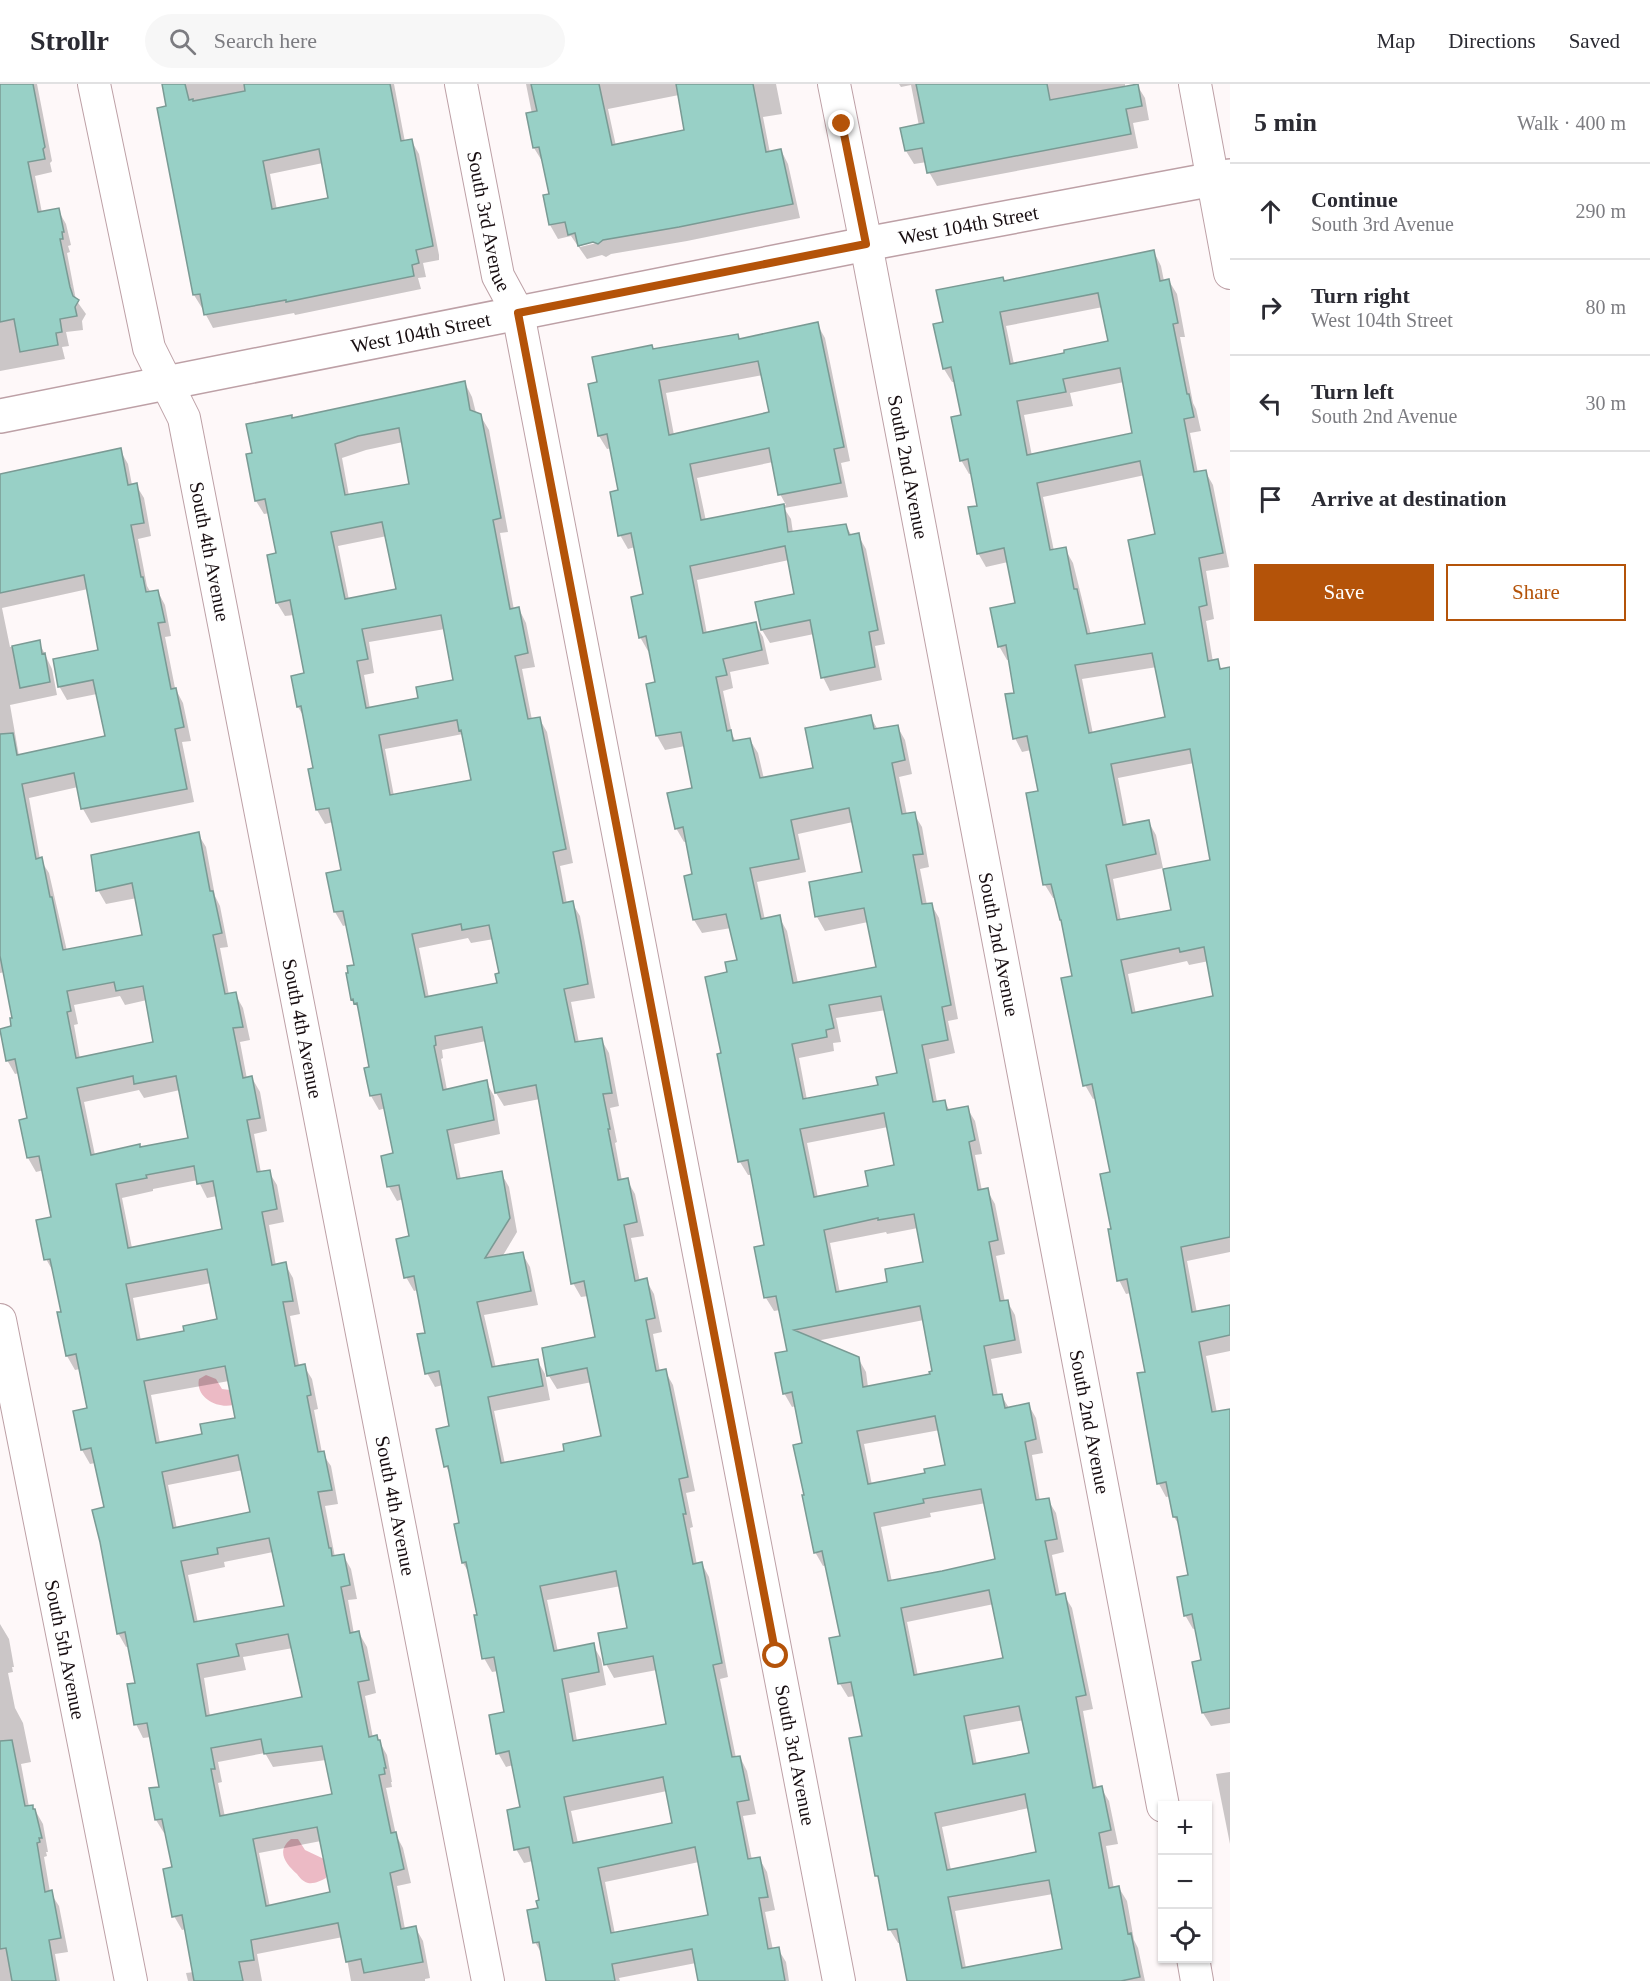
<!DOCTYPE html>
<html lang="en">
<head>
<meta charset="utf-8">
<style>
	:root { --surface:#fff; --page:#f7f7f7; --text:#2b2b33; --muted:#7c7c81; --line:#e1e1e2; --accent:#b45309 }
	body { margin:0; font-family:Georgia,serif; background:var(--page); color:var(--text) }
	.controls { position:absolute; right:18px; bottom:18px; display:grid; overflow:hidden; border-radius:0px; box-shadow:0 2px 4px #0004 }
	.controls button { width:54px; height:54px; display:grid; place-items:center; padding:0; border:0; border-bottom:2px solid var(--line); background:var(--surface); color:var(--text); font:30px sans-serif }
	.stop { position:absolute; width:18px; height:18px; margin:-14px; border:4px solid #b45309; border-radius:50%; background:#fff }
	.stop.end { background:#b45309; border-color:#fff; box-shadow:0 2px 6px #0008 }
	.list { margin:0; padding:0; list-style:none }
	h2 { display:flex; justify-content:space-between; align-items:center; height:78px; margin:0; padding:0 24px; font-size:26px }
	h2 small { font-size:20px; font-weight:400; color:var(--muted) }
	.list li { display:grid; grid-template-columns:39px 1fr auto; gap:18px; align-items:center; box-sizing:border-box; height:96px; padding:0 24px; border-top:2px solid var(--line) }
	.list b { display:block; font-size:22px; white-space:nowrap }
	.list p { margin:0; font-size:20px; white-space:nowrap; color:var(--muted) }
	.list em { font-size:20px; font-style:normal; color:var(--muted) }
	.actions { display:flex; gap:12px; padding:18px 24px }
	.actions a { flex:1; padding:14px 0; border:2px solid var(--accent); border-radius:0px; text-align:center; font-size:21px; color:var(--accent) }
	.actions .main { background:var(--accent); color:#fff }
	.icon { flex:none; width:33px; height:33px; fill:none; stroke:currentColor; stroke-width:2; stroke-linecap:round; stroke-linejoin:round }
	.map { position:relative; flex:none; width:1230px; height:1897px; overflow:hidden }
	header { display:flex; align-items:center; gap:36px; box-sizing:border-box; height:84px; padding:0 30px; background:var(--surface); border-bottom:2px solid var(--line) }
	header strong { font-size:28px }
	nav { display:flex; gap:33px; margin-inline-start:auto; font-size:21px }
	.search { width:420px; height:54px; background:var(--page); display:flex; align-items:center; gap:15px; box-sizing:border-box; padding:0 21px; border-radius:33px; color:var(--muted); font-size:22px }
	main { display:flex }
	aside { flex:1; background:var(--surface) }
	.map>svg:first-child { display:block }
	.water { fill:#ecbac5 }
	.shadow { fill:#0003; fill-rule:evenodd }
	.building { fill:#98d0c6; stroke:#7a9a94; stroke-width:1.5; fill-rule:evenodd }
	.lines { fill:none; stroke-linecap:round; stroke-linejoin:round }
	.street-casing { stroke:#bda0a6; stroke-width:34 }
	.secondary-casing { stroke:#bda0a6; stroke-width:36 }
	.street { stroke:#fff; stroke-width:32 }
	.secondary { stroke:#fff; stroke-width:33 }
	.route { stroke:#b45309; stroke-width:8 }
	.labels { text-anchor:middle; dominant-baseline:central; stroke-width:4.5; stroke-linejoin:round; paint-order:stroke }
	.street-label { font-size:20px; fill:#180e11; stroke:#fff }
</style>
</head>
<body>
<header>
<strong>Strollr</strong>
<div class="search"><svg class="icon" aria-label="search" viewBox="0 0 24 24"><circle cx="10" cy="10" r="6"/><path d="M15 15l6 6"/></svg>Search here</div>
<nav><a>Map</a><a>Directions</a><a>Saved</a></nav>
</header>
<main>
<div class="map">
<svg width="1230" height="1897" viewBox="0 0 1230 1897">
	<rect width="100%" height="100%" fill="#fef8f9"/>
	<path class="water" d="M 206,1291 L 216,1295 L 222,1305 L 230,1306 L 233,1321 C 217,1325 195,1313 199,1295 Z
		M 291,1755 L 298,1755 L 305,1766 L 324,1775 L 327,1785 L 326,1794 C 320,1797 315,1800 308,1799 C 302,1797 300,1794 297,1790 C 285,1779 276,1767 291,1755 Z"/>
	<path class="shadow" d="M 0,0 L 37,0 L 52,77 L 50,79 L 52,88 L 35,92 L 42,129 L 58,126 L 66,140 L 71,161 L 68,162 L 70,168 L 67,169 L 76,216 L 86,230 L 82,237 L 83,246 L 66,248 L 69,262 L 62,263 L 65,275 L 0,287 Z
		M 164,0 L 394,0 L 405,58 L 411,56 L 419,70 L 439,171 L 439,176 L 423,179 L 426,193 L 418,194 L 421,205 L 295,231 L 294,229 L 213,244 L 206,231 L 204,224 L 202,224 L 194,211 ZM 323,79 L 330,115 L 277,126 L 270,90 Z
		M 526,0 L 776,0 L 782,30 L 763,33 L 770,69 L 781,66 L 788,80 L 800,134 L 687,157 L 611,170 L 606,173 L 602,171 L 587,175 L 571,152 L 558,155 L 550,141 L 545,112 L 551,111 L 542,77 L 534,64 L 532,30 ZM 679,11 L 686,47 L 616,62 L 608,25 ZM 600,155 L 601,158 L 580,163 L 580,159 Z
		M 899,0 L 1125,0 L 1125,3 L 1137,1 L 1145,14 L 1149,36 L 1133,39 L 1138,64 L 937,102 L 929,88 L 927,78 L 914,80 L 906,67 L 919,42 L 911,1 L 901,3 Z
		M 1154,168 L 1161,182 L 1164,197 L 1169,197 L 1177,210 L 1185,253 L 1180,253 L 1193,319 L 1196,325 L 1201,347 L 1190,349 L 1198,389 L 1205,387 L 1213,401 L 1229,483 L 1206,487 L 1214,535 L 1206,537 L 1213,578 L 1217,577 L 1222,586 L 1230,584 L 1230,1168 L 1187,1177 L 1197,1229 L 1230,1222 L 1230,1267 L 1206,1272 L 1217,1329 L 1230,1326 L 1230,1639 L 1211,1642 L 1203,1629 L 1203,1577 L 1197,1544 L 1193,1545 L 1185,1531 L 1190,1492 L 1181,1444 L 1174,1433 L 1171,1412 L 1166,1413 L 1159,1400 L 1147,1289 L 1131,1209 L 1126,1210 L 1119,1196 L 1112,1146 L 1112,1089 L 1096,1014 L 1093,1015 L 1085,1001 L 1074,893 L 1056,814 L 1053,814 L 1045,801 L 1039,708 L 1031,666 L 1022,668 L 1015,654 L 1016,610 L 1010,576 L 1007,576 L 999,562 L 1016,520 L 1008,478 L 986,483 L 978,469 L 979,423 L 973,389 L 969,390 L 961,376 L 962,332 L 956,298 L 952,298 L 944,285 L 945,240 L 1004,198 ZM 1103,223 L 1109,258 L 1066,270 L 1014,280 L 1006,242 ZM 1124,298 L 1134,350 L 1032,372 L 1024,331 L 1073,322 L 1070,309 ZM 1145,391 L 1157,452 L 1146,541 L 1091,551 L 1073,479 L 1065,465 L 1054,467 L 1043,413 ZM 1157,583 L 1166,634 L 1093,650 L 1082,595 ZM 1194,679 L 1211,777 L 1173,827 L 1121,837 L 1113,795 L 1163,784 L 1156,751 L 1148,737 L 1127,741 L 1118,694 ZM 1187,877 L 1189,881 L 1209,877 L 1215,913 L 1136,930 L 1128,890 Z
		M 817,240 L 825,254 L 850,377 L 841,379 L 848,413 L 784,424 L 791,435 L 793,449 L 846,442 L 852,452 L 858,451 L 866,465 L 885,560 L 875,562 L 882,596 L 830,607 L 823,593 L 814,550 L 770,559 L 762,546 L 757,519 L 796,511 L 789,476 L 697,496 L 707,550 L 755,540 L 763,553 L 769,580 L 730,588 L 733,604 L 723,607 L 732,650 L 736,658 L 750,656 L 758,669 L 764,695 L 815,685 L 870,632 L 878,646 L 897,642 L 905,656 L 912,690 L 899,693 L 907,731 L 914,730 L 922,743 L 929,783 L 920,785 L 927,821 L 931,820 L 939,834 L 958,935 L 948,937 L 955,969 L 929,975 L 937,1018 L 944,1017 L 950,1027 L 967,1024 L 975,1037 L 982,1070 L 975,1071 L 982,1107 L 987,1106 L 995,1120 L 1005,1170 L 996,1172 L 1005,1218 L 1007,1217 L 1015,1231 L 1022,1269 L 991,1275 L 998,1312 L 1001,1311 L 1009,1324 L 1028,1320 L 1036,1334 L 1043,1369 L 1032,1371 L 1040,1417 L 1048,1416 L 1056,1429 L 1064,1468 L 1052,1471 L 1060,1512 L 1064,1511 L 1072,1524 L 1093,1625 L 1083,1627 L 1097,1704 L 1101,1704 L 1109,1717 L 1118,1760 L 1106,1762 L 1114,1805 L 1119,1804 L 1127,1817 L 1134,1856 L 1138,1864 L 1145,1897 L 909,1897 L 902,1859 L 898,1859 L 890,1846 L 881,1798 L 877,1792 L 863,1653 L 855,1612 L 848,1613 L 840,1600 L 841,1553 L 827,1481 L 823,1482 L 815,1468 L 805,1412 L 804,1360 L 796,1322 L 792,1323 L 784,1309 L 789,1268 L 780,1226 L 774,1227 L 766,1214 L 766,1162 L 752,1091 L 748,1091 L 740,1078 L 723,970 L 728,890 L 738,877 L 731,844 L 702,849 L 694,836 L 694,791 L 687,757 L 684,758 L 676,744 L 694,705 L 685,662 L 665,666 L 657,652 L 647,601 L 657,599 L 650,566 L 648,567 L 640,553 L 644,511 L 635,463 L 628,465 L 620,451 L 620,407 L 612,364 L 607,365 L 599,352 L 598,299 L 654,267 L 737,251 L 740,256 ZM 763,291 L 771,330 L 674,351 L 666,309 ZM 773,378 L 780,410 L 786,421 L 706,437 L 697,394 ZM 853,738 L 863,789 L 811,800 L 817,833 L 825,847 L 868,838 L 877,884 L 798,899 L 787,847 L 779,833 L 765,836 L 757,798 L 806,788 L 798,750 ZM 886,926 L 899,990 L 880,1002 L 807,1016 L 799,974 L 834,967 L 833,959 L 841,958 L 836,934 ZM 888,1043 L 896,1083 L 870,1103 L 818,1114 L 807,1059 ZM 918,1144 L 925,1179 L 889,1199 L 840,1209 L 830,1159 L 886,1148 L 887,1150 ZM 924,1236 L 933,1288 L 932,1291 L 868,1303 L 866,1288 L 858,1274 L 816,1257 ZM 940,1346 L 947,1382 L 926,1390 L 872,1401 L 864,1360 ZM 986,1419 L 997,1476 L 892,1498 L 881,1443 L 931,1433 L 930,1429 ZM 994,1520 L 1004,1575 L 918,1592 L 907,1538 ZM 1024,1636 L 1031,1670 L 977,1681 L 970,1646 ZM 1029,1724 L 1038,1769 L 951,1786 L 942,1743 ZM 1053,1810 L 1064,1866 L 966,1884 L 955,1827 Z
		M 465,299 L 472,313 L 476,329 L 480,331 L 489,346 L 508,448 L 500,449 L 514,526 L 519,525 L 526,539 L 535,583 L 522,585 L 532,636 L 539,634 L 547,648 L 573,779 L 560,782 L 567,820 L 572,819 L 580,832 L 595,914 L 571,918 L 579,959 L 601,955 L 609,969 L 619,1022 L 610,1024 L 617,1058 L 615,1059 L 622,1097 L 627,1096 L 635,1110 L 644,1152 L 631,1154 L 640,1198 L 646,1196 L 654,1210 L 662,1248 L 653,1250 L 660,1288 L 665,1287 L 673,1301 L 695,1407 L 686,1409 L 693,1443 L 690,1444 L 697,1481 L 702,1480 L 709,1493 L 728,1593 L 720,1595 L 736,1674 L 740,1673 L 747,1687 L 756,1730 L 743,1732 L 752,1776 L 759,1774 L 767,1788 L 775,1826 L 765,1828 L 773,1866 L 778,1865 L 786,1878 L 789,1897 L 700,1897 L 696,1879 L 619,1894 L 620,1897 L 548,1897 L 543,1872 L 535,1858 L 541,1817 L 533,1777 L 524,1779 L 516,1765 L 522,1724 L 513,1681 L 506,1683 L 498,1669 L 505,1629 L 498,1587 L 492,1588 L 484,1574 L 479,1532 L 471,1492 L 463,1479 L 460,1441 L 451,1392 L 446,1382 L 451,1343 L 443,1301 L 435,1303 L 427,1289 L 426,1250 L 418,1206 L 414,1207 L 406,1193 L 411,1153 L 403,1115 L 397,1117 L 389,1103 L 382,1073 L 395,1070 L 386,1024 L 379,1026 L 371,1012 L 366,985 L 371,984 L 360,928 L 353,915 L 347,890 L 356,882 L 347,841 L 343,842 L 335,828 L 328,790 L 343,787 L 333,738 L 325,740 L 317,726 L 309,686 L 315,685 L 304,633 L 298,623 L 306,590 L 294,531 L 285,532 L 277,519 L 278,471 L 270,429 L 264,430 L 256,417 L 247,372 L 253,370 L 293,335 ZM 403,358 L 411,401 L 349,412 L 342,374 L 366,366 ZM 387,452 L 397,506 L 349,516 L 338,462 ZM 445,545 L 454,597 L 420,615 L 370,625 L 364,591 L 374,589 L 369,558 ZM 463,650 L 473,698 L 394,712 L 385,665 ZM 468,854 L 471,859 L 494,855 L 500,890 L 499,900 L 429,914 L 419,864 ZM 486,957 L 496,1009 L 504,1022 L 540,1015 L 573,1199 L 581,1213 L 588,1212 L 597,1255 L 549,1292 L 557,1305 L 592,1298 L 603,1354 L 566,1368 L 505,1380 L 494,1327 L 550,1316 L 545,1290 L 537,1276 L 496,1284 L 484,1231 L 538,1221 L 530,1183 L 522,1169 L 502,1173 L 517,1148 L 509,1103 L 501,1089 L 461,1096 L 454,1060 L 500,1050 L 494,1012 L 486,998 L 447,1006 L 441,975 L 443,974 L 442,966 ZM 621,1502 L 629,1545 L 606,1580 L 614,1594 L 657,1586 L 668,1641 L 577,1657 L 569,1609 L 606,1601 L 601,1575 L 593,1561 L 558,1568 L 547,1516 ZM 667,1707 L 674,1741 L 578,1759 L 571,1727 ZM 699,1778 L 710,1832 L 615,1850 L 605,1798 Z
		M 120,366 L 128,380 L 132,401 L 136,401 L 144,414 L 151,452 L 138,455 L 147,502 L 151,509 L 158,508 L 165,521 L 171,552 L 165,553 L 175,604 L 183,619 L 191,657 L 182,658 L 194,718 L 91,739 L 83,725 L 78,703 L 29,714 L 40,775 L 49,789 L 67,867 L 144,852 L 137,814 L 106,820 L 98,806 L 198,750 L 206,763 L 215,812 L 220,822 L 228,863 L 220,864 L 229,911 L 235,910 L 243,924 L 250,956 L 240,958 L 247,995 L 252,994 L 260,1008 L 267,1047 L 254,1050 L 261,1089 L 269,1088 L 277,1101 L 284,1138 L 269,1141 L 276,1182 L 285,1180 L 293,1194 L 300,1230 L 290,1232 L 299,1282 L 304,1282 L 312,1295 L 318,1325 L 314,1326 L 322,1369 L 331,1382 L 338,1420 L 325,1422 L 335,1473 L 343,1471 L 351,1485 L 357,1515 L 348,1516 L 354,1550 L 359,1549 L 367,1563 L 376,1609 L 365,1612 L 373,1654 L 379,1657 L 387,1671 L 392,1698 L 391,1698 L 392,1703 L 386,1704 L 396,1751 L 403,1764 L 411,1799 L 397,1802 L 405,1845 L 415,1843 L 423,1857 L 430,1894 L 425,1895 L 425,1897 L 351,1897 L 343,1853 L 257,1870 L 262,1897 L 188,1897 L 186,1889 L 194,1888 L 186,1845 L 182,1846 L 174,1832 L 174,1784 L 166,1749 L 164,1749 L 156,1736 L 161,1704 L 151,1653 L 143,1654 L 136,1640 L 137,1600 L 130,1562 L 126,1563 L 118,1549 L 105,1425 L 95,1379 L 90,1380 L 82,1366 L 75,1328 L 88,1325 L 80,1285 L 75,1286 L 67,1272 L 59,1230 L 63,1229 L 54,1189 L 46,1175 L 53,1134 L 44,1086 L 36,1088 L 28,1074 L 28,1035 L 19,989 L 15,990 L 7,976 L 14,935 L 5,888 L 0,889 L 0,391 ZM 88,505 L 100,567 L 59,602 L 67,616 L 97,610 L 106,654 L 19,672 L 10,621 L 57,611 L 52,585 L 39,558 L 10,563 L 2,524 ZM 120,912 L 125,921 L 147,916 L 155,959 L 80,975 L 74,941 L 78,940 L 74,921 ZM 139,1006 L 144,1014 L 180,1006 L 190,1055 L 95,1071 L 84,1018 ZM 198,1096 L 207,1114 L 217,1112 L 224,1147 L 132,1164 L 122,1114 L 153,1107 L 153,1105 ZM 211,1199 L 218,1236 L 186,1248 L 141,1257 L 133,1214 ZM 229,1297 L 237,1335 L 204,1351 L 160,1359 L 151,1311 ZM 243,1386 L 252,1429 L 177,1445 L 168,1401 ZM 273,1468 L 286,1524 L 198,1539 L 188,1491 L 225,1483 L 224,1478 ZM 293,1564 L 304,1614 L 210,1632 L 204,1594 L 246,1586 L 243,1573 ZM 265,1669 L 273,1683 L 326,1676 L 333,1711 L 225,1733 L 218,1699 L 222,1698 L 218,1678 ZM 321,1757 L 332,1809 L 270,1823 L 259,1769 Z
		M 0,1540 L 9,1555 L 14,1583 L 12,1583 L 13,1588 L 8,1589 L 15,1624 L 23,1639 L 31,1678 L 21,1680 L 29,1723 L 32,1723 L 35,1726 L 43,1740 L 48,1768 L 46,1768 L 47,1772 L 44,1773 L 50,1808 L 59,1822 L 68,1868 L 55,1870 L 60,1897 L 0,1897 Z
		M 1230,1688 L 1230,1760 L 1216,1690 Z"/>
	<path class="building" d="M 0,0 L 33,0 L 45,63 L 43,65 L 45,75 L 28,78 L 38,128 L 59,124 L 64,148 L 62,148 L 63,155 L 60,155 L 70,203 L 73,212 L 79,216 L 75,223 L 77,232 L 60,235 L 62,248 L 56,249 L 58,261 L 20,268 L 14,235 L 0,238 Z
		M 162,0 L 185,0 L 189,16 L 193,15 L 193,17 L 245,7 L 244,0 L 390,0 L 401,57 L 412,55 L 432,156 L 433,162 L 416,166 L 419,179 L 412,181 L 414,192 L 286,218 L 286,216 L 204,231 L 200,210 L 193,211 L 157,24 L 166,22 ZM 319,65 L 328,114 L 272,125 L 263,77 Z
		M 531,0 L 599,0 L 612,61 L 684,46 L 676,0 L 753,0 L 766,68 L 781,65 L 793,120 L 679,143 L 603,156 L 598,160 L 593,158 L 578,162 L 575,149 L 568,151 L 565,138 L 549,141 L 543,111 L 549,110 L 539,63 L 533,64 L 526,29 L 537,27 Z
		M 916,0 L 1047,0 L 1050,16 L 1138,0 L 1142,22 L 1126,25 L 1131,50 L 927,89 L 922,64 L 905,67 L 900,44 L 924,39 Z
		M 1154,166 L 1160,197 L 1169,195 L 1178,239 L 1173,240 L 1187,310 L 1189,310 L 1194,333 L 1184,335 L 1194,388 L 1206,386 L 1223,469 L 1199,474 L 1207,521 L 1199,523 L 1208,577 L 1218,575 L 1220,585 L 1230,583 L 1230,1153 L 1181,1163 L 1192,1228 L 1230,1221 L 1230,1251 L 1199,1258 L 1212,1328 L 1230,1325 L 1230,1624 L 1202,1629 L 1192,1578 L 1201,1576 L 1192,1530 L 1184,1532 L 1177,1493 L 1188,1491 L 1177,1433 L 1173,1433 L 1166,1398 L 1157,1400 L 1137,1289 L 1145,1288 L 1127,1195 L 1117,1197 L 1108,1145 L 1111,1145 L 1100,1090 L 1110,1088 L 1092,1000 L 1083,1002 L 1061,894 L 1072,892 L 1061,836 L 1060,836 L 1051,800 L 1043,801 L 1026,709 L 1038,707 L 1027,652 L 1013,655 L 1005,610 L 1014,609 L 1006,561 L 998,563 L 990,524 L 1015,519 L 1004,464 L 977,470 L 968,423 L 977,422 L 968,375 L 960,377 L 951,333 L 961,331 L 951,283 L 943,285 L 933,240 L 943,238 L 936,206 L 1003,193 L 1004,197 ZM 1098,209 L 1108,257 L 1064,266 L 1064,269 L 1010,280 L 1000,228 ZM 1120,284 L 1132,349 L 1027,371 L 1017,317 L 1066,308 L 1063,295 ZM 1140,377 L 1155,450 L 1128,456 L 1145,540 L 1087,550 L 1077,505 L 1074,505 L 1066,463 L 1050,466 L 1037,399 ZM 1152,569 L 1165,633 L 1089,649 L 1075,581 ZM 1190,665 L 1210,776 L 1163,785 L 1171,826 L 1117,836 L 1106,781 L 1156,770 L 1149,736 L 1123,741 L 1111,680 ZM 1204,863 L 1213,912 L 1132,929 L 1121,876 L 1179,864 L 1180,868 Z
		M 818,238 L 844,363 L 834,365 L 841,399 L 778,411 L 769,364 L 690,380 L 701,436 L 784,420 L 788,448 L 846,440 L 849,451 L 859,449 L 878,546 L 869,548 L 875,583 L 821,594 L 810,536 L 761,546 L 755,518 L 794,510 L 785,462 L 690,482 L 703,549 L 756,538 L 762,566 L 723,575 L 727,591 L 716,593 L 727,647 L 731,646 L 733,657 L 750,654 L 760,694 L 813,684 L 805,644 L 871,631 L 874,645 L 898,641 L 905,676 L 892,679 L 902,730 L 915,728 L 923,770 L 913,771 L 922,820 L 932,819 L 951,921 L 942,923 L 948,956 L 922,961 L 933,1018 L 945,1016 L 947,1026 L 968,1022 L 975,1056 L 969,1058 L 978,1106 L 988,1104 L 998,1156 L 989,1158 L 1000,1217 L 1008,1216 L 1015,1256 L 984,1262 L 993,1311 L 1002,1310 L 1005,1324 L 1029,1319 L 1036,1355 L 1025,1358 L 1036,1416 L 1049,1414 L 1057,1455 L 1045,1457 L 1056,1511 L 1065,1509 L 1086,1611 L 1076,1613 L 1093,1704 L 1102,1702 L 1111,1746 L 1099,1749 L 1109,1804 L 1119,1802 L 1128,1850 L 1131,1849 L 1140,1893 L 1121,1897 L 907,1897 L 897,1845 L 888,1846 L 878,1792 L 875,1792 L 849,1654 L 862,1652 L 851,1598 L 838,1600 L 829,1554 L 840,1552 L 822,1467 L 814,1469 L 802,1411 L 804,1411 L 793,1361 L 802,1359 L 792,1308 L 783,1310 L 775,1269 L 787,1267 L 776,1212 L 764,1214 L 754,1163 L 764,1161 L 748,1076 L 738,1078 L 717,970 L 721,969 L 705,893 L 727,888 L 725,878 L 737,876 L 726,830 L 693,836 L 684,792 L 692,790 L 683,743 L 675,745 L 667,709 L 692,704 L 681,648 L 656,652 L 646,600 L 655,598 L 646,552 L 639,554 L 631,513 L 643,510 L 631,449 L 618,452 L 610,408 L 618,406 L 607,350 L 598,352 L 588,300 L 597,298 L 592,273 L 652,261 L 653,265 L 738,250 L 739,255 ZM 758,277 L 769,328 L 669,351 L 659,296 ZM 849,724 L 862,788 L 809,798 L 815,833 L 864,824 L 876,883 L 793,899 L 780,831 L 761,835 L 750,784 L 799,775 L 791,736 ZM 881,912 L 897,989 L 876,993 L 878,1001 L 803,1015 L 792,960 L 827,953 L 826,946 L 834,944 L 829,921 ZM 884,1029 L 894,1081 L 865,1087 L 868,1102 L 814,1113 L 800,1045 ZM 914,1130 L 923,1178 L 885,1185 L 887,1198 L 836,1208 L 824,1146 L 878,1134 L 878,1136 ZM 920,1222 L 932,1287 L 929,1288 L 930,1290 L 863,1303 L 859,1273 L 794,1246 ZM 935,1332 L 945,1381 L 924,1385 L 925,1389 L 868,1400 L 857,1347 ZM 981,1405 L 995,1475 L 942,1487 L 888,1497 L 874,1429 L 924,1419 L 923,1415 ZM 989,1506 L 1003,1574 L 914,1591 L 901,1524 ZM 1019,1622 L 1029,1669 L 973,1680 L 964,1632 ZM 1025,1710 L 1036,1768 L 947,1786 L 935,1729 ZM 1049,1796 L 1062,1865 L 962,1884 L 948,1813 Z
		M 465,297 L 470,326 L 481,330 L 501,434 L 493,436 L 510,525 L 519,523 L 528,569 L 515,572 L 528,635 L 540,633 L 566,765 L 553,768 L 563,819 L 573,817 L 581,858 L 588,900 L 564,905 L 575,958 L 602,954 L 612,1009 L 603,1010 L 610,1045 L 608,1045 L 618,1096 L 628,1094 L 637,1138 L 624,1141 L 635,1197 L 647,1194 L 655,1234 L 646,1236 L 656,1287 L 666,1285 L 688,1393 L 679,1395 L 686,1430 L 683,1430 L 693,1480 L 702,1478 L 722,1579 L 713,1581 L 732,1673 L 740,1672 L 749,1716 L 737,1718 L 748,1775 L 760,1773 L 768,1813 L 759,1814 L 768,1865 L 779,1863 L 785,1897 L 698,1897 L 692,1865 L 612,1880 L 615,1897 L 546,1897 L 539,1858 L 533,1859 L 527,1826 L 538,1824 L 536,1817 L 539,1816 L 529,1763 L 514,1766 L 507,1726 L 520,1723 L 509,1667 L 496,1670 L 489,1631 L 504,1628 L 494,1573 L 482,1575 L 474,1531 L 477,1531 L 466,1478 L 462,1479 L 454,1440 L 459,1439 L 448,1382 L 444,1383 L 436,1345 L 449,1342 L 439,1287 L 425,1290 L 417,1250 L 425,1249 L 414,1192 L 404,1194 L 396,1155 L 409,1152 L 399,1101 L 387,1103 L 381,1072 L 393,1069 L 381,1010 L 370,1012 L 364,984 L 369,983 L 357,919 L 354,920 L 353,915 L 351,916 L 346,889 L 348,889 L 347,882 L 354,881 L 343,827 L 334,828 L 326,789 L 341,786 L 329,724 L 316,726 L 308,685 L 313,684 L 301,622 L 297,623 L 291,592 L 304,589 L 290,516 L 276,519 L 267,471 L 276,469 L 265,415 L 255,417 L 246,370 L 252,369 L 246,340 L 292,331 L 292,334 ZM 399,344 L 409,400 L 345,411 L 335,360 L 358,352 ZM 382,438 L 396,505 L 345,515 L 331,448 ZM 441,531 L 453,596 L 416,603 L 418,614 L 366,624 L 357,577 L 368,575 L 362,545 ZM 457,636 L 459,647 L 461,646 L 471,696 L 390,711 L 379,651 ZM 461,840 L 462,846 L 489,841 L 499,889 L 495,890 L 497,899 L 425,913 L 412,850 ZM 482,943 L 495,1009 L 536,1001 L 571,1200 L 584,1197 L 595,1253 L 542,1264 L 547,1292 L 587,1284 L 601,1352 L 563,1360 L 564,1367 L 501,1379 L 488,1313 L 543,1302 L 538,1275 L 492,1283 L 477,1218 L 531,1207 L 523,1168 L 485,1174 L 510,1134 L 502,1087 L 457,1095 L 447,1046 L 494,1036 L 487,996 L 443,1006 L 434,962 L 436,961 L 435,952 ZM 616,1487 L 627,1544 L 598,1549 L 604,1581 L 653,1572 L 666,1640 L 573,1657 L 562,1595 L 599,1588 L 594,1559 L 554,1567 L 540,1502 ZM 663,1693 L 672,1739 L 573,1759 L 564,1713 ZM 695,1763 L 708,1831 L 611,1849 L 598,1784 Z
		M 121,364 L 128,401 L 137,399 L 144,439 L 131,441 L 141,493 L 143,493 L 146,508 L 158,506 L 165,538 L 158,539 L 171,605 L 176,604 L 184,643 L 175,645 L 187,705 L 81,725 L 74,689 L 22,700 L 36,775 L 42,773 L 50,813 L 52,813 L 63,866 L 142,851 L 132,799 L 96,807 L 91,771 L 199,748 L 210,807 L 213,807 L 222,849 L 213,851 L 225,910 L 236,908 L 243,943 L 233,944 L 243,994 L 252,992 L 260,1034 L 247,1036 L 257,1088 L 270,1086 L 277,1125 L 262,1128 L 272,1181 L 286,1178 L 293,1217 L 283,1218 L 295,1282 L 305,1280 L 311,1311 L 307,1312 L 318,1368 L 324,1367 L 332,1406 L 318,1408 L 329,1464 L 331,1464 L 332,1472 L 344,1470 L 350,1501 L 341,1503 L 350,1549 L 359,1547 L 369,1596 L 358,1598 L 369,1653 L 377,1651 L 378,1656 L 380,1656 L 386,1684 L 384,1684 L 385,1690 L 379,1691 L 391,1749 L 396,1748 L 404,1785 L 390,1789 L 401,1845 L 416,1842 L 423,1878 L 364,1889 L 361,1875 L 346,1878 L 338,1839 L 251,1856 L 254,1876 L 239,1878 L 243,1897 L 194,1897 L 182,1831 L 172,1833 L 163,1785 L 172,1783 L 162,1735 L 155,1736 L 149,1704 L 159,1703 L 147,1639 L 134,1641 L 127,1600 L 135,1599 L 125,1548 L 117,1550 L 100,1458 L 92,1426 L 104,1423 L 91,1364 L 81,1366 L 73,1327 L 87,1324 L 76,1270 L 66,1272 L 57,1228 L 61,1228 L 50,1175 L 44,1176 L 36,1136 L 51,1133 L 39,1072 L 27,1074 L 19,1036 L 27,1034 L 15,975 L 6,977 L 0,946 L 0,945 L 11,942 L 10,934 L 12,934 L 0,872 L 0,650 L 13,649 L 17,671 L 105,652 L 93,596 L 58,603 L 53,575 L 98,566 L 84,491 L 0,509 L 0,390 ZM 114,898 L 116,907 L 143,902 L 153,958 L 76,974 L 67,928 L 71,927 L 67,907 ZM 133,992 L 134,1000 L 176,992 L 188,1054 L 140,1063 L 140,1060 L 91,1071 L 77,1004 ZM 194,1082 L 197,1100 L 213,1097 L 222,1145 L 128,1164 L 116,1100 L 147,1094 L 146,1091 ZM 207,1185 L 217,1235 L 183,1242 L 184,1247 L 137,1256 L 126,1200 ZM 225,1282 L 235,1334 L 200,1340 L 202,1350 L 156,1359 L 144,1297 ZM 238,1371 L 250,1428 L 173,1444 L 162,1388 ZM 269,1454 L 284,1522 L 194,1538 L 181,1477 L 218,1470 L 217,1464 ZM 288,1550 L 302,1613 L 206,1632 L 197,1580 L 239,1572 L 236,1560 ZM 261,1655 L 264,1670 L 322,1662 L 332,1710 L 220,1732 L 211,1685 L 215,1685 L 211,1664 ZM 317,1743 L 330,1808 L 266,1822 L 253,1755 Z
		M 40,556 L 42,570 L 45,569 L 50,598 L 20,604 L 12,562 Z
		M 12,1656 L 25,1722 L 33,1721 L 33,1725 L 35,1725 L 42,1754 L 39,1754 L 40,1758 L 37,1759 L 45,1808 L 52,1806 L 61,1854 L 49,1856 L 56,1897 L 12,1897 L 6,1864 L 0,1865 L 0,1657 Z"/>
	<g class="lines">
		<g class="street-casing">
			<g id="street">
				<path id="s1" d="M 94,0 L 149,264 L 184,334 L 488,1897"/>
				<path id="s2" d="M 461,0 L 498,192 L 518,229 L 839,1897"/>
				<path id="s3" d="M 834,0 L 866,160 L 1163,1722"/>
				<path d="M 1195,0 L 1230,189"/>
				<path id="s4" d="M 0,1236 L 131,1897"/>
				<path d="M 1193,1874 L 1197,1897"/>
			</g>
		</g>
		<g class="secondary-casing">
			<g id="secondary">
				<path id="s5" d="M 0,332 L 866,160 L 1230,92"/>
			</g>
		</g>
		<use href="#street" class="street"/>
		<use href="#secondary" class="secondary"/>
	</g>
	<g class="lines">
		<path class="route" d="M 776,1572 L 518,229 L 866,160 L 842,40"/>
	</g>
	<g class="labels">
		<g class="street-label">
			<text stroke="none"><textPath href="#s2" startOffset="140">South 3rd Avenue</textPath></text>
			<text stroke="none"><textPath href="#s5" startOffset="987">West 104th Street</textPath></text>
			<text stroke="none"><textPath href="#s5" startOffset="429">West 104th Street</textPath></text>
			<text stroke="none"><textPath href="#s3" startOffset="390">South 2nd Avenue</textPath></text>
			<text stroke="none"><textPath href="#s1" startOffset="484">South 4th Avenue</textPath></text>
			<text stroke="none"><textPath href="#s3" startOffset="876">South 2nd Avenue</textPath></text>
			<text stroke="none"><textPath href="#s1" startOffset="970">South 4th Avenue</textPath></text>
			<text stroke="none"><textPath href="#s3" startOffset="1362">South 2nd Avenue</textPath></text>
			<text stroke="none"><textPath href="#s1" startOffset="1456">South 4th Avenue</textPath></text>
			<text stroke="none"><textPath href="#s4" startOffset="336">South 5th Avenue</textPath></text>
			<text stroke="none"><textPath href="#s2" startOffset="1706">South 3rd Avenue</textPath></text>
		</g>
	</g>
</svg>
<div class="controls">
<button>+</button>
<button>−</button>
<button><svg class="icon" aria-label="locate" viewBox="0 0 24 24"><circle cx="12" cy="12" r="6"/><path d="M12 2v4M12 18v4M2 12h4M18 12h4"/></svg></button>
</div>
<div class="stop" style="left:776px;top:1572px"></div>
<div class="stop end" style="left:842px;top:40px"></div>
</div>
<aside>
<h2>5 min<small>Walk · 400 m</small></h2>
<ul class="list">
<li><svg class="icon" aria-label="ahead" viewBox="0 0 24 24"><path d="M12 20V5M6 11l6-6 6 6"/></svg><div><b>Continue</b><p>South 3rd Avenue</p></div><em>290 m</em></li>
<li><svg class="icon" aria-label="right" viewBox="0 0 24 24"><path d="M7 20v-9h11M14 6l5 5-5 5"/></svg><div><b>Turn right</b><p>West 104th Street</p></div><em>80 m</em></li>
<li><svg class="icon" aria-label="left" viewBox="0 0 24 24"><path d="M17 20v-9H6M10 6l-5 5 5 5"/></svg><div><b>Turn left</b><p>South 2nd Avenue</p></div><em>30 m</em></li>
<li><svg class="icon" aria-label="arrive" viewBox="0 0 24 24"><path d="M6 21V4h12l-3 4 3 4H6"/></svg><div><b>Arrive at destination</b></div></li>
</ul>
<div class="actions"><a class="main">Save</a><a>Share</a></div>
</aside>
</main>
</body>
</html>
